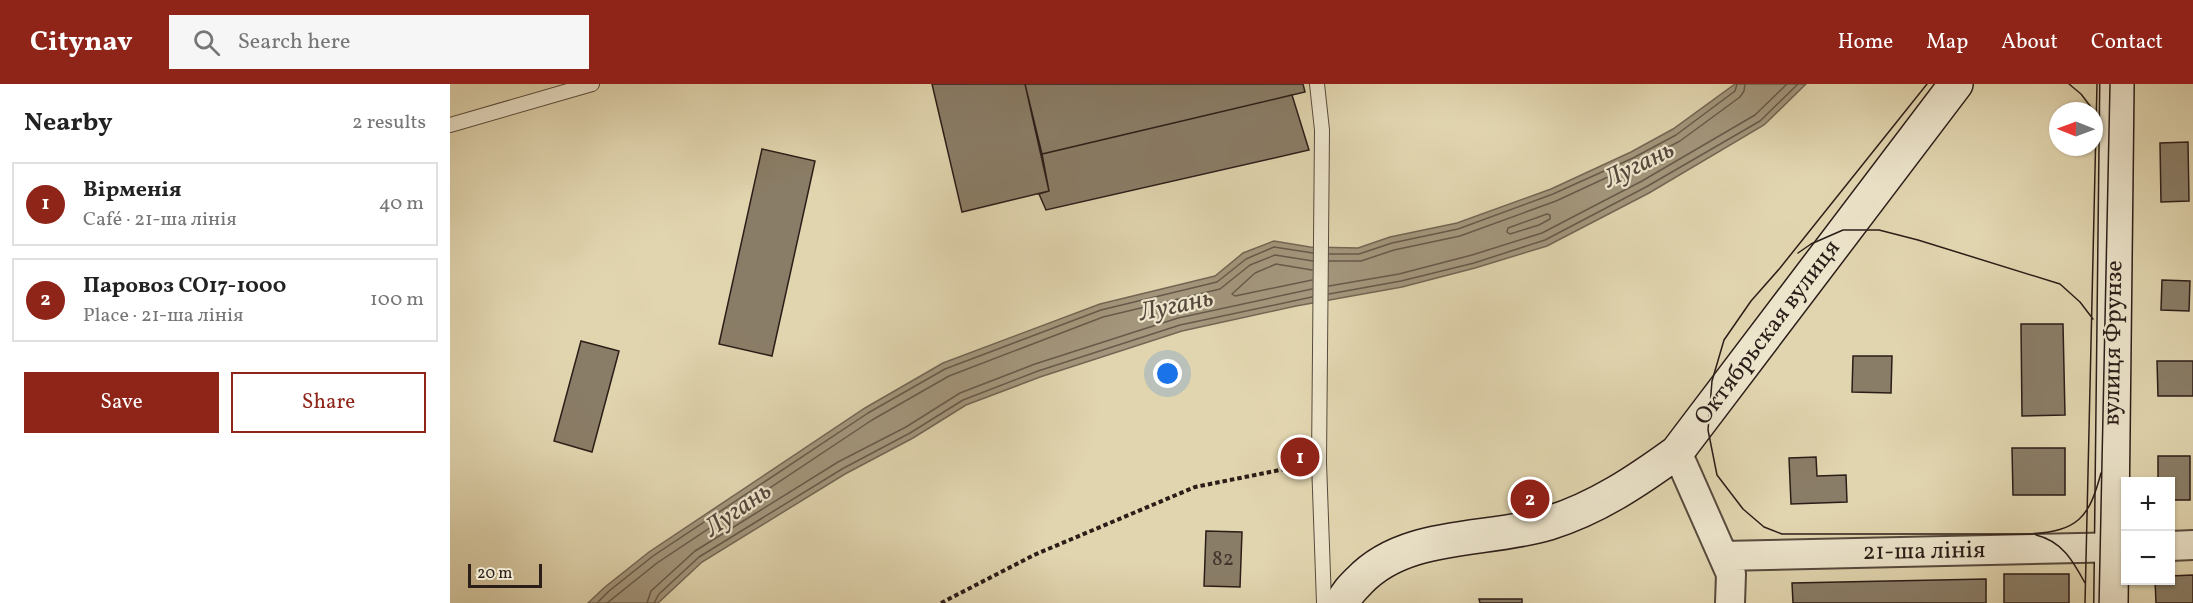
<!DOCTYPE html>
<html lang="en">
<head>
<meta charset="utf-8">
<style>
	:root { --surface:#fff; --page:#f6f6f6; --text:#222; --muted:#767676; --line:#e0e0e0; --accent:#8f2418 }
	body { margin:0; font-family:Vollkorn,serif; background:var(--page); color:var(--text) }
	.controls { position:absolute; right:18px; bottom:18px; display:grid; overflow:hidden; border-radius:0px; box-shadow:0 2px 4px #0004 }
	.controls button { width:54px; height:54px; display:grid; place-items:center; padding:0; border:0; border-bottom:2px solid var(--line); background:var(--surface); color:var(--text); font:30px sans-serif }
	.compass { position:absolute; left:1599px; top:18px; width:54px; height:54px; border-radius:50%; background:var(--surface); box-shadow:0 2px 4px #0004; rotate:271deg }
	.scale { position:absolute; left:18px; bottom:15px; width:74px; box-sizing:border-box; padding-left:6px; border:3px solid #2b1d18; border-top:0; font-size:16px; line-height:21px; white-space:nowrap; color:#2b1d18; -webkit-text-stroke:4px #ece4cb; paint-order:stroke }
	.you { position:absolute; left:718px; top:290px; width:21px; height:21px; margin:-15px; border:4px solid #fff; border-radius:50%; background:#1a73e8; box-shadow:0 0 0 9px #1a73e833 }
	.badge { display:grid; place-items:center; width:39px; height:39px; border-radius:50%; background:var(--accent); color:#fff; font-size:20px; font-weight:700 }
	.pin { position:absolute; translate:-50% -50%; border:3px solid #fff; box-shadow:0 2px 6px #0006 }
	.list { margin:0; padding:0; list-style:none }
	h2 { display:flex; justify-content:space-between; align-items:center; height:78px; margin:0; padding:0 24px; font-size:26px }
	h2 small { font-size:20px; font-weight:400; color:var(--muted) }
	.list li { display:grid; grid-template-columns:39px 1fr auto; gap:18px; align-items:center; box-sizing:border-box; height:84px; margin:0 12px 12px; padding:0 12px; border:2px solid var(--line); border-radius:0px }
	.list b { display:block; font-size:22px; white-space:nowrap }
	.list p { margin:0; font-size:20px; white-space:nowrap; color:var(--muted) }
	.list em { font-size:20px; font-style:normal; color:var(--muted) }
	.actions { display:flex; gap:12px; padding:18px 24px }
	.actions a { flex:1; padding:14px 0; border:2px solid var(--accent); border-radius:0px; text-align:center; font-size:21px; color:var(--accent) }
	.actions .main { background:var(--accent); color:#fff }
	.icon { flex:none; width:33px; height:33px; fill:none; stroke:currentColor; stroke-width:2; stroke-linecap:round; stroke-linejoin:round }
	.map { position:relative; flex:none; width:1743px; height:519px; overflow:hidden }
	header { display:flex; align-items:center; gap:36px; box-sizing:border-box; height:84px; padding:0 30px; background:var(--accent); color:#fff }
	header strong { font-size:28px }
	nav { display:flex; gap:33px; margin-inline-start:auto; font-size:21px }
	.search { width:420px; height:54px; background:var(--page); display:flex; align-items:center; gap:15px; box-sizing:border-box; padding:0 21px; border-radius:0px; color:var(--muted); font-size:22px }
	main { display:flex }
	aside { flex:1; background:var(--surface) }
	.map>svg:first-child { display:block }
	.water { fill:#a3967c; stroke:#736654; stroke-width:1.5 }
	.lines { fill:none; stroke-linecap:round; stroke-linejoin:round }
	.shore { stroke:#675a4a; stroke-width:1.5 }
	.building { fill:#8a7d67; stroke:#2b1d18; stroke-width:1.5 }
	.lane-casing { stroke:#584b3e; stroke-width:16 }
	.street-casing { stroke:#584b3e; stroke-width:32 }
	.secondary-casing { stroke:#2b1d18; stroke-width:36 }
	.path { stroke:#2b1d18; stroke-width:4; stroke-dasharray:4.5 3; stroke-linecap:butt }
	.lane { stroke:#ece4cb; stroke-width:14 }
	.street { stroke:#ece4cb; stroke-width:28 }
	.secondary { stroke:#ece4cb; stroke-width:33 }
	.tram { stroke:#2b1d18; stroke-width:1.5 }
	.labels { text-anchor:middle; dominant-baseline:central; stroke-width:4.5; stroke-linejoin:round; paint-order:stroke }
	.number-label { font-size:21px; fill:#43352c }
	.street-label { font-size:24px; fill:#2b1d18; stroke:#ece4cb }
	.water-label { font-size:26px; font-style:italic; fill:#55473b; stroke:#ece4cb }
</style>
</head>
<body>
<header>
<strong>Citynav</strong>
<div class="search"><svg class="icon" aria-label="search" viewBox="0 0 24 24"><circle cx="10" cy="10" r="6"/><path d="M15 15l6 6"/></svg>Search here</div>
<nav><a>Home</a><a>Map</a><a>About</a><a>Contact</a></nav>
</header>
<main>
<aside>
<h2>Nearby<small>2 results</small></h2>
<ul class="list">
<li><span class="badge">1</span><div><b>Вірменія</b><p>Café · 21-ша лінія</p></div><em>40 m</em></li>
<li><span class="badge">2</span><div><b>Паровоз СО17-1000</b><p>Place · 21-ша лінія</p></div><em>100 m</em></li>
</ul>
<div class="actions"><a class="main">Save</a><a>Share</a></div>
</aside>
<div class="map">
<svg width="1743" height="519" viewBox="0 0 1743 519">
	<rect width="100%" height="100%" fill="#e1d5af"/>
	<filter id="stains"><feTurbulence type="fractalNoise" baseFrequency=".00333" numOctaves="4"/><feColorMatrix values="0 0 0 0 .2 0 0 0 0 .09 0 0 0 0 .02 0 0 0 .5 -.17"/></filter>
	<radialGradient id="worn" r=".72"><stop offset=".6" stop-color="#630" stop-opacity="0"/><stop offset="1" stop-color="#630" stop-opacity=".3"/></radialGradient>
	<path class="water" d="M 1285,0 L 1356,0 L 1314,41 L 1199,109 L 1097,162 L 1025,184 L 952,203 L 846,222 L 732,247 L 590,293 L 516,321 L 463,354 L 395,390 L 252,478 L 208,519 L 138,519 L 155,503 L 199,468 L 415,324 L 493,279 L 650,220 L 765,192 L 793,169 L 824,157 L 860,163 L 908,164 L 940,153 L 1007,139 L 1101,105 L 1181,68 L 1223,45 Z"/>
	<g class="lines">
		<path class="shore" d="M 1097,130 L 1100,131 L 1100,135 L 1089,141 L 1060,150 L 1057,148 L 1058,144 Z
			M 879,170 L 909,170 L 942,159 L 1008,145 L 1103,110 L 1183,74 L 1226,51 L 1285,7 L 1287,0
			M 879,177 L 911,177 L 944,166 L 1010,152 L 1106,117 L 1186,80 L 1230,57 L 1290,13 L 1294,7 L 1295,0
			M 862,196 L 785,212 L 782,210 L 805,189 L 826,180 L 862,186
			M 879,202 L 949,190 L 1022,171 L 1092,149 L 1192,97 L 1305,31 L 1337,0
			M 879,210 L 951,197 L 1024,179 L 1095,156 L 1196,103 L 1310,37 L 1348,0
			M 147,519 L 159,507 L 203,472 L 418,329 L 495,285 L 651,226 L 767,198 L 796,175 L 824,163 L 863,169
			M 157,519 L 207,479 L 422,336 L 499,292 L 653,233 L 770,205 L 800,181 L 825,171 L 863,177
			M 197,519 L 201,507 L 245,467 L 388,378 L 456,343 L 510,309 L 585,280 L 728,234 L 862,205
			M 204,519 L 209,510 L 249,473 L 392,385 L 460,349 L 513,316 L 588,287 L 730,241 L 862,213"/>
	</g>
	<path class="building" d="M 482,0 L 575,0 L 599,107 L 512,128 Z
		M 575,0 L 853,0 L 855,8 L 592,70 Z
		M 842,11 L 859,66 L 596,126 L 589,110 L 599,107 L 592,70 Z
		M 1738,58 L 1739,117 L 1711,118 L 1710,59 Z
		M 312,65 L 365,77 L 322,272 L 269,260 Z
		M 1712,196 L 1740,197 L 1739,227 L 1711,226 Z
		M 1571,240 L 1613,240 L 1615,331 L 1572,332 Z
		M 131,257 L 169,267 L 142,368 L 104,357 Z
		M 1403,272 L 1442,272 L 1441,309 L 1402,308 Z
		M 1707,277 L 1743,277 L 1743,312 L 1708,312 Z
		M 1562,364 L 1615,364 L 1615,411 L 1563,411 Z
		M 1708,372 L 1740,372 L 1740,416 L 1720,416 L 1720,398 L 1708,398 Z
		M 1366,373 L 1367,392 L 1396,391 L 1397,418 L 1341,420 L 1339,374 Z
		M 756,447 L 792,448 L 790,503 L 754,502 Z
		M 1554,490 L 1619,490 L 1619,519 L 1554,519 Z
		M 1743,491 L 1743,519 L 1706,519 L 1705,496 L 1720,496 L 1720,492 Z
		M 1536,495 L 1536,519 L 1343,519 L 1342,499 Z
		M 1029,515 L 1072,515 L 1072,519 L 1030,519 Z"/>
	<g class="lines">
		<g class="lane-casing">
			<path id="lane" d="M 867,0 L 872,46 L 869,378 L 874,519
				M 0,41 L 142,0"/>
		</g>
		<g class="street-casing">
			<path id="street" d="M 1227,368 L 1281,490 L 1280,519
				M 1720,462 L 1743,461
				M 1273,472 L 1676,463"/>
		</g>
		<g class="secondary-casing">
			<path id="secondary" d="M 892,519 C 896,510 902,504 909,497 C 956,447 1038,458 1099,439 C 1147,424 1187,397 1227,368 L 1506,0
				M 1661,519 L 1667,0"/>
		</g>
		<path class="path" d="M 491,519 L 584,471 L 745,403 L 850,382"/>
		<use href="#lane" class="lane"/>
		<use href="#street" class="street"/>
		<use href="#secondary" class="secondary"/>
		<path class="tram" d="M 1477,0 L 1330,184 L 1301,217 L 1274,256 L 1262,297 L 1258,346 L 1267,391 L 1293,425 L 1314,443 L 1332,450 L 1580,450 C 1628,447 1639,434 1651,389
			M 1619,0 L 1631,10 L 1647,31
			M 1348,169 L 1361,160 L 1393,146 L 1429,146 L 1468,156 L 1610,200 L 1630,218 L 1643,235
			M 1586,451 C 1612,457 1623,477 1635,499
			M 1635,519 L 1647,0
			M 1649,519 L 1660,0"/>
	</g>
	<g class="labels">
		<g class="number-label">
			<text x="773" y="475">82</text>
		</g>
		<g class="street-label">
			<text transform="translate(1318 249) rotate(-53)">Октябрьская вулиця</text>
			<text transform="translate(1664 259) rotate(-89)">вулиця Фрунзе</text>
			<text transform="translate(1474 468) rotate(-1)">21-ша лінія</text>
		</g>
		<g class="water-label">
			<text transform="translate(1189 81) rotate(-26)">Лугань</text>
			<text transform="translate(726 222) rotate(-12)">Лугань</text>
			<text transform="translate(288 426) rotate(-35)">Лугань</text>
		</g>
	</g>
	<rect width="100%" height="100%" filter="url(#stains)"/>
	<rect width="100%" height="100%" fill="url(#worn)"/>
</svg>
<div class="controls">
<button>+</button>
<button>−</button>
</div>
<svg class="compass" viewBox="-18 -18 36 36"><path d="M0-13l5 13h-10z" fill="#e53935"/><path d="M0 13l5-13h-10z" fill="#767676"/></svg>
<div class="scale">20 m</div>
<div class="you"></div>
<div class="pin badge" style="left:850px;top:373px">1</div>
<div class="pin badge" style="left:1080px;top:415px">2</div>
</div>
</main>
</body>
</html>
